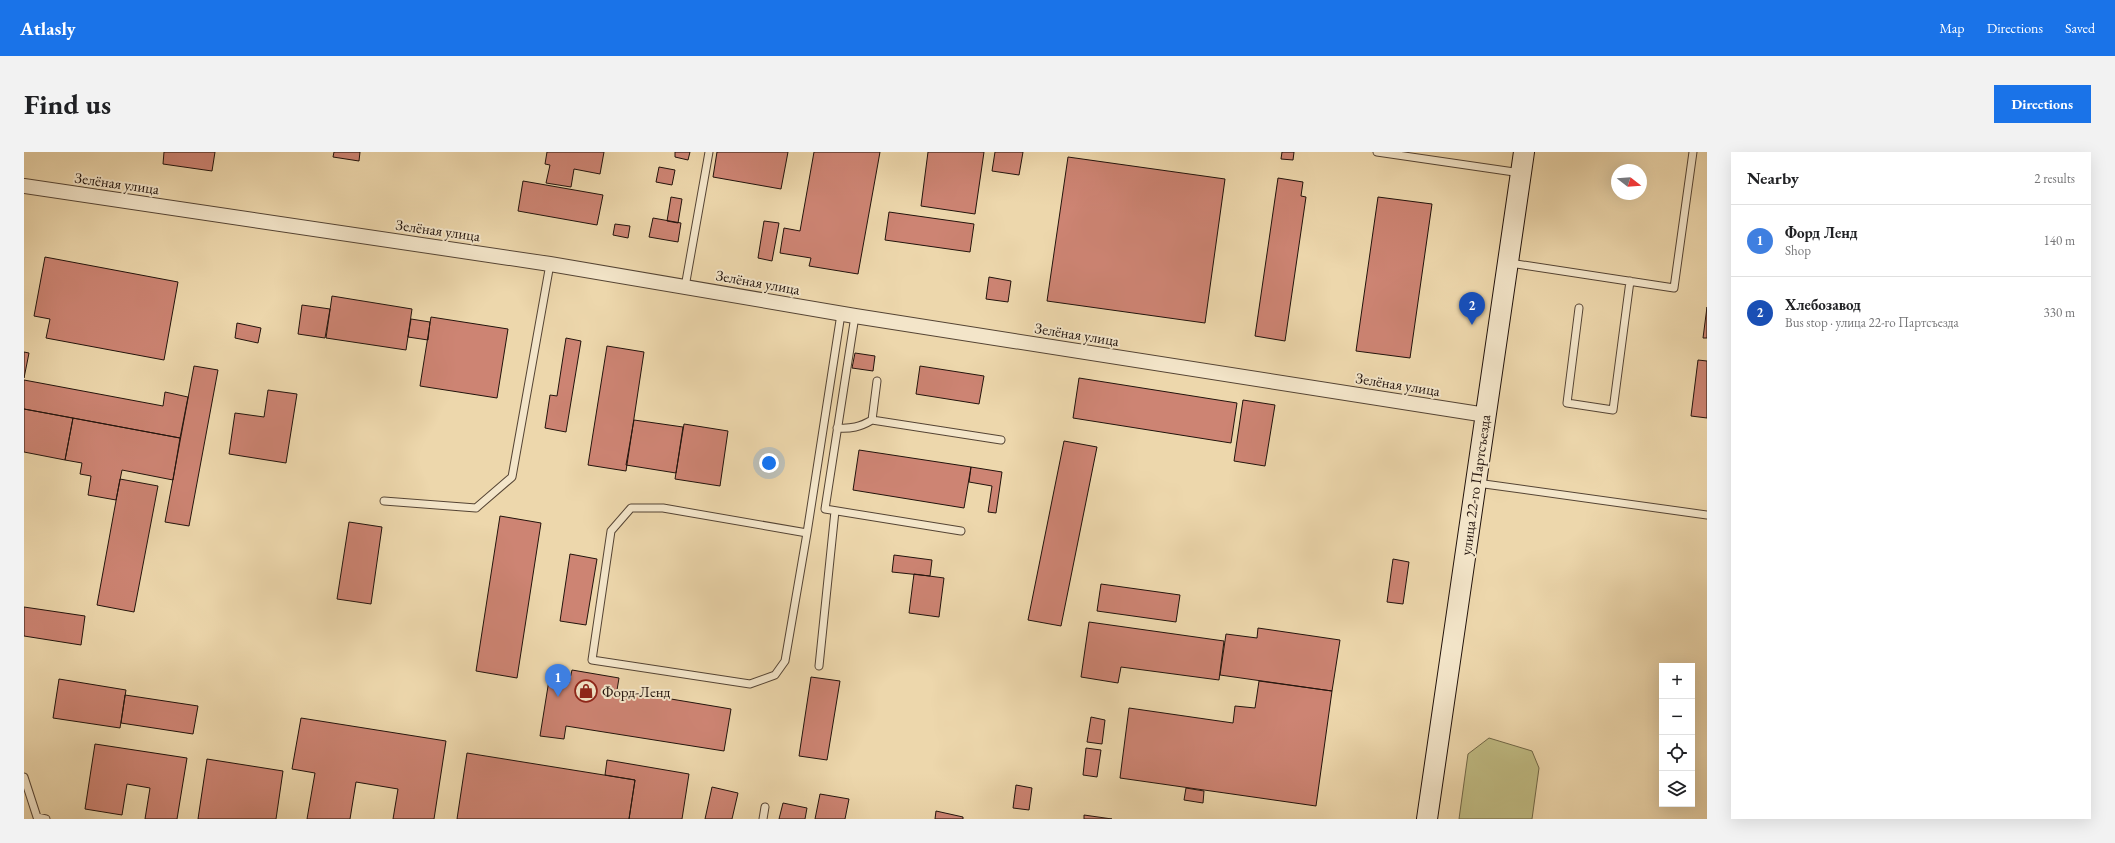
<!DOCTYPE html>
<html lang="en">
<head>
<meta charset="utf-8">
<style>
	:root { --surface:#fff; --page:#f2f2f2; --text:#202124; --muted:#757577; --line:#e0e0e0; --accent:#1a73e8 }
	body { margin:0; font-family:"EB Garamond",serif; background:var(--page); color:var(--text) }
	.controls { position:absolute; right:12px; bottom:12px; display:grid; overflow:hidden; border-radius:0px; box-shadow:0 4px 16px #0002 }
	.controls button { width:36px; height:36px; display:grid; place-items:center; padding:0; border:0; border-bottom:1px solid var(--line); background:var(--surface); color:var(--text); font:20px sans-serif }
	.compass { position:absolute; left:1587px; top:12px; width:36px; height:36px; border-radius:50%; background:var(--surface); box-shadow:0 4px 16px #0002; rotate:107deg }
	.you { position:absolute; left:745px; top:311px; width:14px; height:14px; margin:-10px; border:3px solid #fff; border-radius:50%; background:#1a73e8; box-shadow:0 0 0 6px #1a73e833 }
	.badge { display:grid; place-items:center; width:26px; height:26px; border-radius:50%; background:var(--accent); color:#fff; font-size:13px; font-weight:700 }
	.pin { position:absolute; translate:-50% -33px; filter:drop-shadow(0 1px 2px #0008) }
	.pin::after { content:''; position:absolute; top:21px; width:14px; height:12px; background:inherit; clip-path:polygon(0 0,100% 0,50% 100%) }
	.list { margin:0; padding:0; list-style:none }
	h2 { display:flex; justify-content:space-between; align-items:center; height:52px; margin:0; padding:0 16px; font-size:17px }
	h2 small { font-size:13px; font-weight:400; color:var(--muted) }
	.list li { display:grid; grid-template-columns:26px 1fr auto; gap:12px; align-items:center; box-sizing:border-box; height:72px; padding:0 16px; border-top:1px solid var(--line) }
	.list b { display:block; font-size:15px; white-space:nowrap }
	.list p { margin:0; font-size:13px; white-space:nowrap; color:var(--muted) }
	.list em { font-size:13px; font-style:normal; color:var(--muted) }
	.icon { flex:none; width:22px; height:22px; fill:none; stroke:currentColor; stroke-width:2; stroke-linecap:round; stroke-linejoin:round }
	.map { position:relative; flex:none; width:1683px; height:667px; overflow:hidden; border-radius:0px }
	header { display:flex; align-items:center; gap:24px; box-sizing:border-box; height:56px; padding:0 20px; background:var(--accent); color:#fff }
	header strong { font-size:19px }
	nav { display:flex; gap:22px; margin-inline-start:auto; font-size:14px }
	.intro { display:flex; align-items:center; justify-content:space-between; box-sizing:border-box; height:96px; padding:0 24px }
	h1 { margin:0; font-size:28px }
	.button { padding:10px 18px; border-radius:0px; background:var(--accent); color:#fff; font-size:14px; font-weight:700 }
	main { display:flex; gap:24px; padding:0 24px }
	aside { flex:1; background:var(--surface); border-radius:0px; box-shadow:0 4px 16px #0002 }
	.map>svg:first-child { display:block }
	.green { fill:#c0bc84; stroke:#716848 }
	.building { fill:#cd8473; stroke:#22130c }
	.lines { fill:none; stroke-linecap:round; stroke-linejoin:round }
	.service-casing { stroke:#554434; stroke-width:9 }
	.minor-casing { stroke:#554434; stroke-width:16 }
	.secondary-casing { stroke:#22130c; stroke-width:22 }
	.service { stroke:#f3e5c9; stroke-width:7 }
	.minor { stroke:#f3e5c9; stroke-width:14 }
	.secondary { stroke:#f3e5c9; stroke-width:20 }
	.labels { text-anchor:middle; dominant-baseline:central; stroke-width:4; stroke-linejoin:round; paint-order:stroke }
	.street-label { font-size:15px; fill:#22130c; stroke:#f3e5c9 }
	.poi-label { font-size:15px; fill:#22130c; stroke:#f3e5c9; text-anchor:start }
</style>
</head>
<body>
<header>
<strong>Atlasly</strong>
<nav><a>Map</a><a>Directions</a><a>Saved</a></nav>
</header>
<div class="intro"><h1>Find us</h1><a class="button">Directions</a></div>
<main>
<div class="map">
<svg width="1683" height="667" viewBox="0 0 1683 667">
	<rect width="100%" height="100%" fill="#edd7ac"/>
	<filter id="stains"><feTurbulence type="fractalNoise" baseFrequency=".005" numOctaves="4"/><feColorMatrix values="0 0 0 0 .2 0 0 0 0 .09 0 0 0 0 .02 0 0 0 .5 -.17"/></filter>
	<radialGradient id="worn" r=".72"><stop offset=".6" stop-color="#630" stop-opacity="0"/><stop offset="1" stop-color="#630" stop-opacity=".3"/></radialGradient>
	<path class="green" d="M 1465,586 L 1508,599 L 1515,616 L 1508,667 L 1435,667 L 1444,602 Z"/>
	<path class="building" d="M 140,0 L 191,0 L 188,19 L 139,12 Z
		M 310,0 L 336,0 L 335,9 L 309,5 Z
		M 523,0 L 580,0 L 576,22 L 550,17 L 547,35 L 522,31 L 526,13 L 521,12 Z
		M 651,0 L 666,0 L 664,8 L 651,5 Z
		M 693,0 L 764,0 L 757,37 L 689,25 Z
		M 790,0 L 856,0 L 834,122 L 785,114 L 787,106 L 756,101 L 760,76 L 776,79 Z
		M 904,0 L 960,0 L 951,62 L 897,54 Z
		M 971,0 L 999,0 L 995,23 L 968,19 Z
		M 1258,0 L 1270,0 L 1269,8 L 1257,7 Z
		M 1044,5 L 1201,27 L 1181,171 L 1023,149 Z
		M 635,15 L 651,18 L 648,33 L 632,30 Z
		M 1254,26 L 1279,30 L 1277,44 L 1282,45 L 1261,189 L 1231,184 Z
		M 499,29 L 579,43 L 573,73 L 494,59 Z
		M 647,45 L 658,47 L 654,71 L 643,69 Z
		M 1354,45 L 1408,52 L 1386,206 L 1332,199 Z
		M 865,60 L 950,72 L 946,100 L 861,88 Z
		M 629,66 L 657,71 L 654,90 L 625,85 Z
		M 740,69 L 755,71 L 748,109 L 734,106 Z
		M 591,72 L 606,74 L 604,86 L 589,83 Z
		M 21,105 L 154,130 L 140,208 L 22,186 L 26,167 L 10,164 Z
		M 965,125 L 987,129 L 984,150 L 962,147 Z
		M 308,144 L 388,157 L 382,198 L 302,186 Z
		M 278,153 L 306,157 L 301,186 L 274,182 Z
		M 1683,155 L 1683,186 L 1679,186 Z
		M 407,165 L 484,177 L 473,246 L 396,234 Z
		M 387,167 L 406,170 L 404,188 L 384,185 Z
		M 213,171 L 237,176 L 234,191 L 211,186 Z
		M 542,186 L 557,189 L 542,280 L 521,276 L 526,243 L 533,244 Z
		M 583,194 L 620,200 L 602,319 L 564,313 Z
		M 0,200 L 5,201 L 0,226 Z
		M 831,201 L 851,204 L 849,219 L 828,216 Z
		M 1674,208 L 1683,209 L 1683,266 L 1667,264 Z
		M 170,214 L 194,218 L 165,374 L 141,370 Z
		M 896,214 L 960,224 L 955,252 L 892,242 Z
		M 1055,226 L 1213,251 L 1207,291 L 1049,266 Z
		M 0,228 L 139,254 L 141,240 L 164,245 L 156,286 L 0,257 Z
		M 244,238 L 273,242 L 262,311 L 205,302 L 211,261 L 240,265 Z
		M 1219,248 L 1251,253 L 1241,314 L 1210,309 Z
		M 0,257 L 49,266 L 41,308 L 0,300 Z
		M 49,266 L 156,286 L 149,328 L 98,318 L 92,348 L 64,343 L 67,324 L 56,322 L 58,311 L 41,308 Z
		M 610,268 L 659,275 L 652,321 L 602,313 Z
		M 660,272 L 704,279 L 696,334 L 651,327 Z
		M 1040,289 L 1073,295 L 1037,474 L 1004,468 Z
		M 835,298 L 947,315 L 940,356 L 829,338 Z
		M 947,315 L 978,320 L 972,361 L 964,360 L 968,334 L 945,330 Z
		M 96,327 L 134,334 L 110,460 L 73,453 Z
		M 476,364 L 517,371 L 493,526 L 452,519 Z
		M 325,370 L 358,375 L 347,452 L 313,447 Z
		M 546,402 L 573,407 L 562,473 L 536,469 Z
		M 870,403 L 908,408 L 906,424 L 868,420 Z
		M 1369,407 L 1385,410 L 1379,452 L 1363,450 Z
		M 890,422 L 920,426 L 915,465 L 885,461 Z
		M 1077,432 L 1156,443 L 1152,470 L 1073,459 Z
		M 0,455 L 61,464 L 57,493 L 0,484 Z
		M 1065,470 L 1200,489 L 1195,528 L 1097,515 L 1094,531 L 1057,525 Z
		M 1234,476 L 1316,488 L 1308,539 L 1196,523 L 1202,482 L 1233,486 Z
		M 548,518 L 595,526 L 593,538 L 707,557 L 700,599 L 542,574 L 540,587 L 516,584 L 525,528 L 545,531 Z
		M 787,525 L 816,529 L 803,608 L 775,604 Z
		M 35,527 L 102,538 L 96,576 L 29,566 Z
		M 1235,529 L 1308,539 L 1292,654 L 1096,626 L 1105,556 L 1209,571 L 1211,554 L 1231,556 Z
		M 101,543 L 174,554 L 169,582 L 97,571 Z
		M 1067,565 L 1081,568 L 1078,592 L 1063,590 Z
		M 277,566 L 422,589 L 410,667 L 369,667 L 374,637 L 332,630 L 326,667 L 283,667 L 291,621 L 268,617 Z
		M 71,592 L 163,606 L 153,667 L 121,667 L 126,636 L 103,632 L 98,663 L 61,657 Z
		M 1062,596 L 1077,598 L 1073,625 L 1059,623 Z
		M 443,601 L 611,628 L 605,667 L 433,667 Z
		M 183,607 L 259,619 L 252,667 L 174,667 Z
		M 583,608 L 665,622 L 658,667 L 605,667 L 611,628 L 581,623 Z
		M 992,633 L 1008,636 L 1005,658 L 989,656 Z
		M 688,635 L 714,641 L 708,667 L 681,667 Z
		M 1162,636 L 1180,639 L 1179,651 L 1160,648 Z
		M 796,642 L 825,647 L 821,667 L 791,667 Z
		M 759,651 L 783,656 L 781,667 L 755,667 Z
		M 912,659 L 939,665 L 939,667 L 911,667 Z
		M 1060,663 L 1088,667 L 1060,667 Z"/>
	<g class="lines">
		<g class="service-casing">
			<path id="service" d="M 1353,0 L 1497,21
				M 1486,111 L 1650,136 L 1669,0
				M 661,135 L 685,0
				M 1555,156 L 1543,251 L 1589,258 L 1606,129
				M 831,164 L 801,357 L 937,379
				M 853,229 L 848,268 L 977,288
				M 813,276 C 827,277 836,275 848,268
				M 1453,331 L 1683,363
				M 360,349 L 452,356 L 488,325 L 526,112
				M 783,381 L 761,509 L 751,523 L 726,532 L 568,508 L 587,379 L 607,356 L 639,356 L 783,381 L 817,162
				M 795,514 L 811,359
				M 0,625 L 13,665 L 22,667
				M 739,667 L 741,655"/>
		</g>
		<g class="minor-casing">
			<path id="minor" d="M 0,34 L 526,112 L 831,164 L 1462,263"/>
		</g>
		<g class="secondary-casing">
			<path id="secondary" d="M 1403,667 L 1500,0"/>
		</g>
		<use href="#service" class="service"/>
		<use href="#minor" class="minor"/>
		<use href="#secondary" class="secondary"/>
	</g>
	<defs>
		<g id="shop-ring" transform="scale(1.15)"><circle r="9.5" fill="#f3e5c9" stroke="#8f2418" stroke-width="1.5"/><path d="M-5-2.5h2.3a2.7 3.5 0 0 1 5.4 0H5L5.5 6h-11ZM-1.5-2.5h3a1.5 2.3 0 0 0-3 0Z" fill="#8f2418"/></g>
	</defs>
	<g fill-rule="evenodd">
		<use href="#shop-ring" x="562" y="539"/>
	</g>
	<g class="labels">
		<g class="street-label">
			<text transform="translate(93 31) rotate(8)">Зелёная улица</text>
			<text transform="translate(414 78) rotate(8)">Зелёная улица</text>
			<text transform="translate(734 130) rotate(10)">Зелёная улица</text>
			<text transform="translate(1053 182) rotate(9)">Зелёная улица</text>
			<text transform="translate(1374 232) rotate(9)">Зелёная улица</text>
			<text transform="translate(1451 333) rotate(-82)">улица 22-го Партсъезда</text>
		</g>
		<g class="poi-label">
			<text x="578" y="539">Форд-Ленд</text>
		</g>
	</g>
	<rect width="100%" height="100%" filter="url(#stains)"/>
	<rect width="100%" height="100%" fill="url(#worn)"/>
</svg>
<div class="controls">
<button>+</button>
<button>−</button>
<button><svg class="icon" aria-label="locate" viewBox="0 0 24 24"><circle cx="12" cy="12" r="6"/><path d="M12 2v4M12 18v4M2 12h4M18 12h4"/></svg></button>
<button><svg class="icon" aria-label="layers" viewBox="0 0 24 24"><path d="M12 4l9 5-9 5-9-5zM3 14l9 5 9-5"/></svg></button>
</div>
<svg class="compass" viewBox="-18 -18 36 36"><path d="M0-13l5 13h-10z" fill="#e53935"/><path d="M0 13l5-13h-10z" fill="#757577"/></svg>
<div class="you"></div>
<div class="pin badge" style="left:534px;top:545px;background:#3f7fe0">1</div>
<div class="pin badge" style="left:1448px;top:173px;background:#1a4fb4">2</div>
</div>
<aside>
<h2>Nearby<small>2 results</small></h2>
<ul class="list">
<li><span class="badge" style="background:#3f7fe0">1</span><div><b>Форд Ленд</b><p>Shop</p></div><em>140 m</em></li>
<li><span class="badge" style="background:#1a4fb4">2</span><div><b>Хлебозавод</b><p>Bus stop · улица 22-го Партсъезда</p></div><em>330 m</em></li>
</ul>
</aside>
</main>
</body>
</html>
